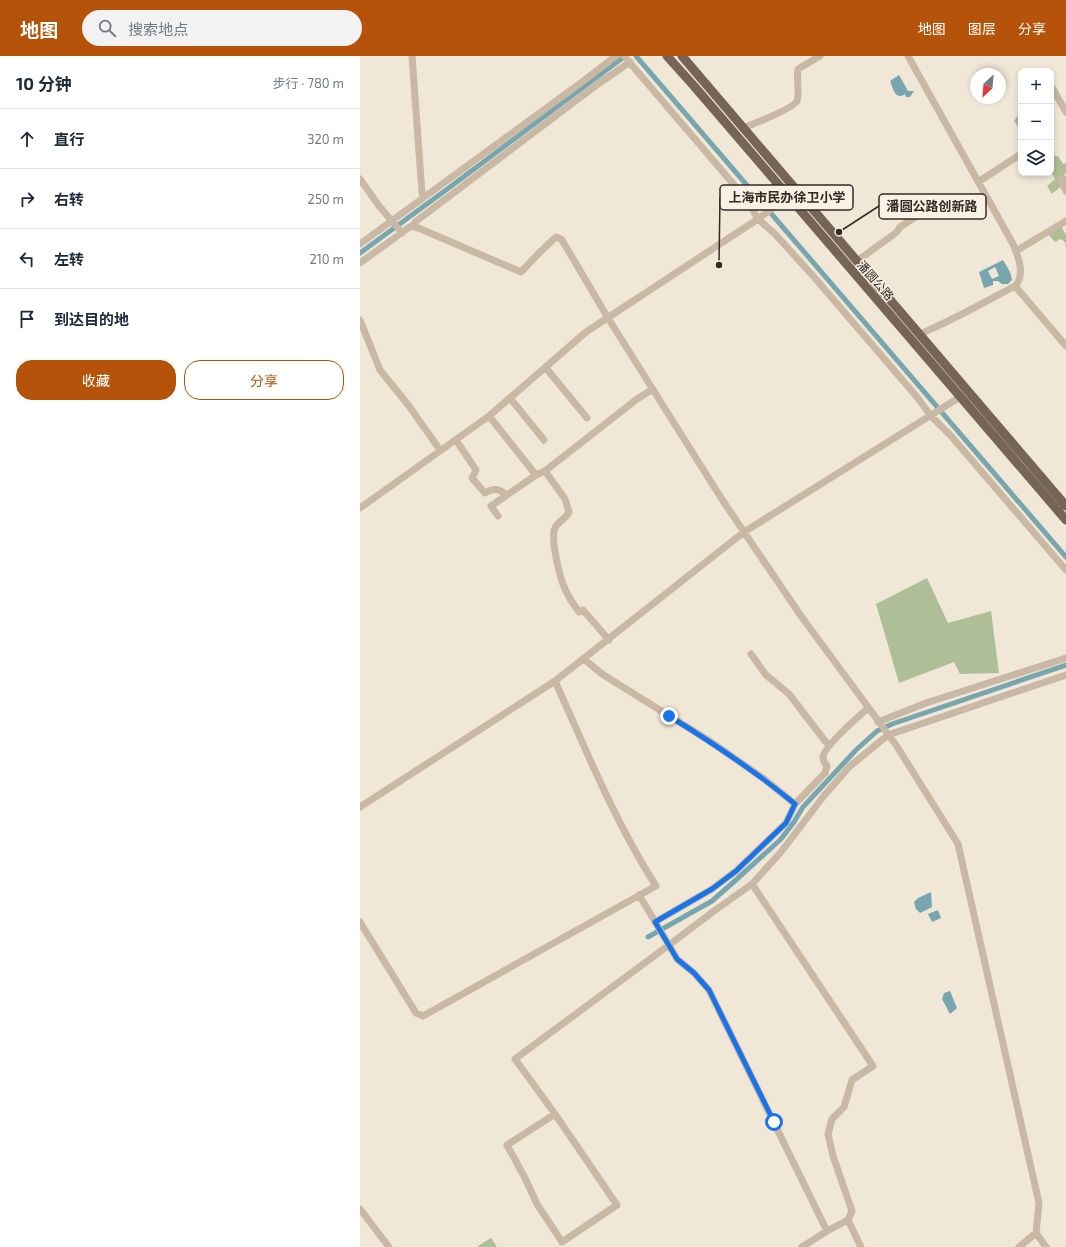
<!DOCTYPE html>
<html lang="zh">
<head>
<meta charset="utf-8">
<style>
	:root { --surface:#fff; --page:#f2f2f3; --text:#1f2937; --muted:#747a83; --line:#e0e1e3; --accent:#b45309 }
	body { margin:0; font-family:"Exo 2","Noto Sans SC",sans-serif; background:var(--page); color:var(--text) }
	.controls { position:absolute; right:12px; top:12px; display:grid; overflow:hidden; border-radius:8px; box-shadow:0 2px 6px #0003 }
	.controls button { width:36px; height:36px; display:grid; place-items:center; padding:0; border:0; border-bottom:1px solid var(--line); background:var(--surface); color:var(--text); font:20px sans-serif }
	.compass { position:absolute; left:610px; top:12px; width:36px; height:36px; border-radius:50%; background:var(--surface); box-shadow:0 2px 6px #0003; rotate:206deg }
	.stop { position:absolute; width:12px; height:12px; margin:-9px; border:3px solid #1a73e8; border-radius:50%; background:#fff }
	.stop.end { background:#1a73e8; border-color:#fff; box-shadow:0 1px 4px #0008 }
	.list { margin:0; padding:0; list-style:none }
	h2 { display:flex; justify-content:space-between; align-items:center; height:52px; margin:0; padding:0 16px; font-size:17px }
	h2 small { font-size:13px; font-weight:400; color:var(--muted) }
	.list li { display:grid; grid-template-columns:26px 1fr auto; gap:12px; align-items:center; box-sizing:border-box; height:60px; padding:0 16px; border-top:1px solid var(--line) }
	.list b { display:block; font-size:15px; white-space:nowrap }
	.list em { font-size:13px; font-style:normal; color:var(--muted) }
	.actions { display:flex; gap:8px; padding:12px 16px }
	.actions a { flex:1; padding:9px 0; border:1px solid var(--accent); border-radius:16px; text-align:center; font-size:14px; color:var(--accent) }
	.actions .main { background:var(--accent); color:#fff }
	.icon { flex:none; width:22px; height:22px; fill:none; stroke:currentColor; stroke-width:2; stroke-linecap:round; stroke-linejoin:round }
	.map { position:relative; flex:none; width:706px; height:1191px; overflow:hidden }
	header { display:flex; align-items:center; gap:24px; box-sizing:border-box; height:56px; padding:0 20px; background:var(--accent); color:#fff }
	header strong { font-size:19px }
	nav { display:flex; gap:22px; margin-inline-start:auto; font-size:14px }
	.search { width:280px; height:36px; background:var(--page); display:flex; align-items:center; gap:10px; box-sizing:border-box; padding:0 14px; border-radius:22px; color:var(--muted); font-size:15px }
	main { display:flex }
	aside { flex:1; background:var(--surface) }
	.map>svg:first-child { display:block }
	.green { fill:#aebf98 }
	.water { fill:#77a6ae; fill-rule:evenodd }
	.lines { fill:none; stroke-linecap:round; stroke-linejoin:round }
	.canal { stroke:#77a6ae; stroke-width:5 }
	.minor { stroke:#c8b8a4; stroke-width:7 }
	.major { stroke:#766456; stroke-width:9 }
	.route { stroke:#1a73e8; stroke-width:5 }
	.labels { text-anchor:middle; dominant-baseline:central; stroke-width:3; stroke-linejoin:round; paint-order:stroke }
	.street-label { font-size:12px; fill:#342b25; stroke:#f9f1e3 }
	.leader { fill:none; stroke:#342b25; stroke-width:1.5 }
	.callout-dot { fill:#342b25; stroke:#f9f1e3; stroke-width:1.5 }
	.callout { fill:#f9f1e3; stroke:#342b25; stroke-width:1.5 }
	.callout-label { font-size:13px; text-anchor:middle; font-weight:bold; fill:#342b25 }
</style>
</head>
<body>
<header>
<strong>地图</strong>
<div class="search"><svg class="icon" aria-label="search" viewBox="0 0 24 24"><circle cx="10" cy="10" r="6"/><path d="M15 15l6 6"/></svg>搜索地点</div>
<nav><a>地图</a><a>图层</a><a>分享</a></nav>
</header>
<main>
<aside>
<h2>10 分钟<small>步行 · 780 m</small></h2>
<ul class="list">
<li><svg class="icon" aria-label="ahead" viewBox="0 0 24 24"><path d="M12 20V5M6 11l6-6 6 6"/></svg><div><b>直行</b></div><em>320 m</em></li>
<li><svg class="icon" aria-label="right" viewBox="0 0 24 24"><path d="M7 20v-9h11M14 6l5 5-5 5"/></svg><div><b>右转</b></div><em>250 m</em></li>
<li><svg class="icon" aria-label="left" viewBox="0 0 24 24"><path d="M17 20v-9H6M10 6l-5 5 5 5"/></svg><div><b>左转</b></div><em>210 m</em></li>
<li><svg class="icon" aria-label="arrive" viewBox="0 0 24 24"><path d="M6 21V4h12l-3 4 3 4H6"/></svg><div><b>到达目的地</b></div></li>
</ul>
<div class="actions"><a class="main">收藏</a><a>分享</a></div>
</aside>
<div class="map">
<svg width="706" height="1191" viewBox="0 0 706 1191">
	<rect width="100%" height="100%" fill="#f1e7d7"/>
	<path class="green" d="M 661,55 L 661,74 L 654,65 Z
		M 691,93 L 695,100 L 698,100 L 703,108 L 706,107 L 706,117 L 704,118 L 706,121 L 706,129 L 705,127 L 692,138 L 687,130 L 695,123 L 692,117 L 694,115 L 691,112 Z
		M 701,170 L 706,179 L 706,192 L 705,186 L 701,183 L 695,186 L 689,179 Z
		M 567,522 L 588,567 L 631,555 L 639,617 L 600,618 L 594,606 L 539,627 L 516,548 Z
		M 131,1182 L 137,1191 L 119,1191 L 118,1190 Z"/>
	<path class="water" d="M 539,19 L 548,35 L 554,35 L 550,41 L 546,41 L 545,38 C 535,45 533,32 530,25 Z
		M 643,204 L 650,216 L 652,224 L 648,228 L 642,228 L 638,225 L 633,225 L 633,229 L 624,232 L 619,216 ZM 635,211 L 639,220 L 632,223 L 628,215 Z
		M 571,836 L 572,851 L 560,857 L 556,853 L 554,846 L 558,842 Z
		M 578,854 L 581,862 L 572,866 L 568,858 Z
		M 590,935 L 597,952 L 590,958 L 582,943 L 584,937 Z"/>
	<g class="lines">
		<path class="canal" d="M 276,0 L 706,501
			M 0,197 L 86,134 L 265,0
			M 288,881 L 352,845 L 377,823 L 421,783 L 434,766 L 443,751 L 496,694 L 517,675 L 532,668 L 706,609"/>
		<path class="minor" d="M 52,0 L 62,137 L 64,141
			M 264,0 L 387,144 L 398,163 L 415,178 L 454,221 L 557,341 L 571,360 L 591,380 L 706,514
			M 548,0 L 653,188 C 658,200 666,219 655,230 C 623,247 593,264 560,278
			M 693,33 L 706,56
			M 383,72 C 393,68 433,53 437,45 C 440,38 436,21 438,13 L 460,0
			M 0,123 L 19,150 L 42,177
			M 700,123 L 706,135
			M 618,126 L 661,98
			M 54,171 L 55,166 L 238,28 L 270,6
			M 0,188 L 222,26 L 256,0
			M 656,195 L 706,165
			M 497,205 L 537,176 L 540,171 L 562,157
			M 0,207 L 51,170 L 56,171 L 161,216 L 180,196 L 196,181 L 199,182 L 202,184 L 248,262 L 363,445 L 441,560 L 536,689 L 598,788 L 679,1147 L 676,1177
			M 655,230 L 706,290
			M 0,264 L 20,314 L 49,350 L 80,394
			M 186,312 L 227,362
			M 150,342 L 184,384
			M 129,360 L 176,419 L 185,415 L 277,343 L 293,333
			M 96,384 L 116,414 L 112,422 L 125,437 C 134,432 138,432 147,439
			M 185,415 L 205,443 L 209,456 C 206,463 198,465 195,472 C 190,482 200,524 206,535 C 209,542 214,549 219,556 L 223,554 L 249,584
			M 0,452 L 129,360 L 226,276 L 398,163 L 414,151 L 418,144 L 425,137
			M 138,460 L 131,450 L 176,419
			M 391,598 L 406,619 L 429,638 L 465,685 L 470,689
			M 224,603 L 242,618 L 348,684 L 403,722 L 435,748
			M 518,666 L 566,647 L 706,602
			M 0,751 L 195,625 L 384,476 L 600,341
			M 392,828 L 513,1010 L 492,1024 L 484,1051 L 472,1063 L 468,1078 L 473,1100 L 492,1155 L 488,1164
			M 0,866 L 56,957 L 63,960 L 296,830 C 255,766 226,694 195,625
			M 295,866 L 352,833 L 376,815 L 426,767 L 435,748 L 465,717 L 467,710 C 465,708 463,705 463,701 C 463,691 499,660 508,652
			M 195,1058 L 147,1089 L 165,1122 L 177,1148 L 202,1186 L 257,1149 L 195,1058 L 155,1003 L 309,889 L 279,839
			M 0,1153 L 29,1191
			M 467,1175 L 488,1164 L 501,1191
			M 442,1191 L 467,1175 L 349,934 L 334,917 L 317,903 L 309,889 L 354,855 L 392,828 L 421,796 L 463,741 L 489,711 L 528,679 L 706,619
			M 659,1191 L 676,1177 L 686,1191"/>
		<path class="major" d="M 307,0 L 334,30 L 706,464
			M 322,0 L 706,450"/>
	</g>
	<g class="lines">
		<path class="route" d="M 309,660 C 353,687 395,715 435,748 L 426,767 L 376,815 L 352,833 L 295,866 L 317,903 L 334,917 L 349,934 L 414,1066"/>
	</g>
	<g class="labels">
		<g class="street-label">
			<text transform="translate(516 224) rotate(49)">潘圆公路</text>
		</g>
	</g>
	<path class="leader" d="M359 209L360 141M479 176L519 150"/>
	<g class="callout-dot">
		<circle cx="359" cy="209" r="4"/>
		<circle cx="479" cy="176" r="4"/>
	</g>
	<g class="callout">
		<rect x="360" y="129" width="133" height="25" rx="4"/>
		<rect x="519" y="138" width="107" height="25" rx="4"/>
	</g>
	<g class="callout-label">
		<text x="427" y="146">上海市民办徐卫小学</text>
		<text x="572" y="155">潘圆公路创新路</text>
	</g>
</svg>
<div class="controls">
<button>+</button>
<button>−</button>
<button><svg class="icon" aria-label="layers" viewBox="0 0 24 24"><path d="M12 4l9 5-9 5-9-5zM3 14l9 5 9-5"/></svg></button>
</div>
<svg class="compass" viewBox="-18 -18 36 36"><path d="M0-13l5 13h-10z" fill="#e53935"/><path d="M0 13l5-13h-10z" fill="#747a83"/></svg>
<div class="stop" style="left:414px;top:1066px"></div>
<div class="stop end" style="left:309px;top:660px"></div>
</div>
</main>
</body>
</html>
